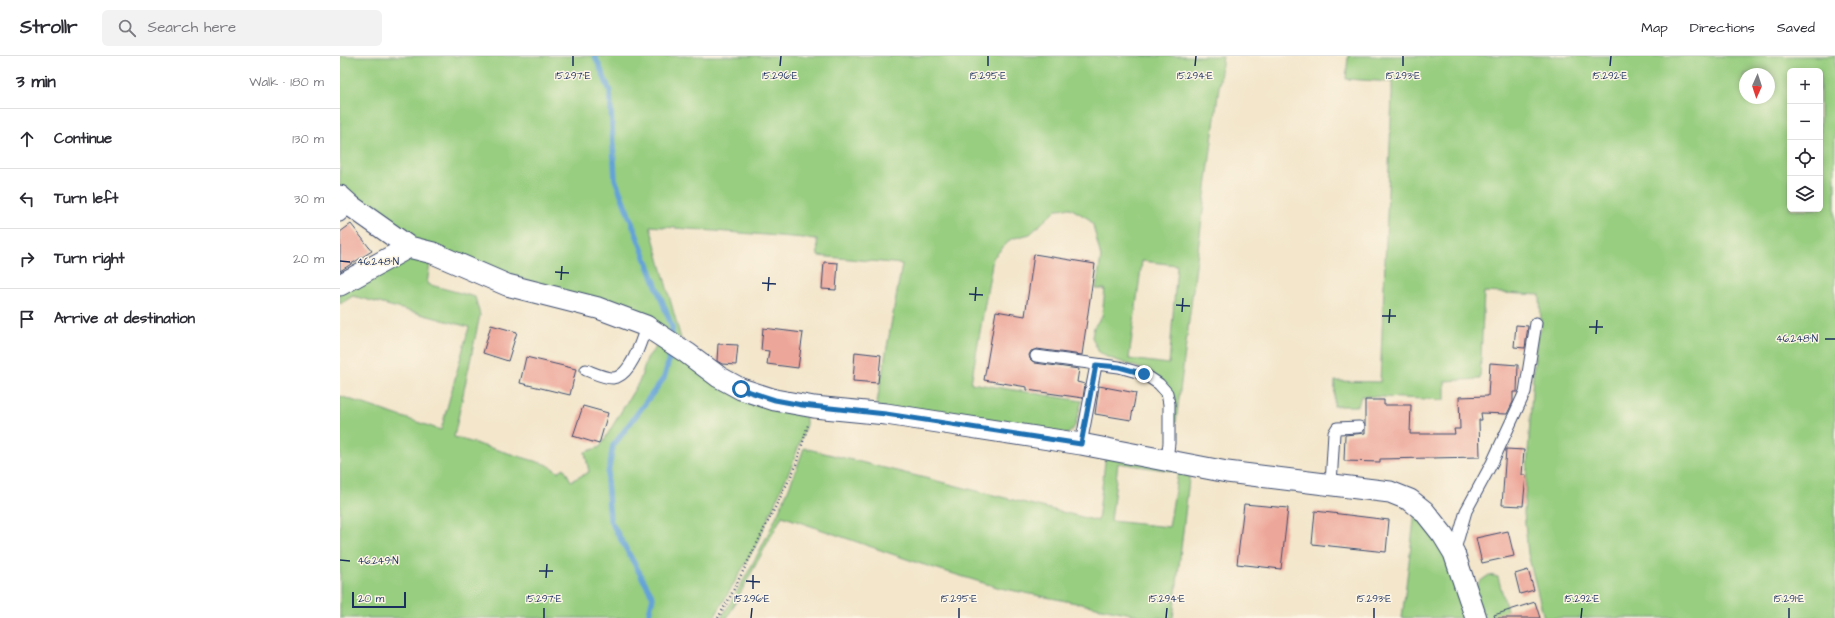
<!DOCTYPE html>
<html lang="en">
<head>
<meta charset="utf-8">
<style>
	:root { --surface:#fff; --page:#f2f2f3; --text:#2b2b33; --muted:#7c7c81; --line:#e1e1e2 }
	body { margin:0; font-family:"Architects Daughter",sans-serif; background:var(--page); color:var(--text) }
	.controls { position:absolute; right:12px; top:12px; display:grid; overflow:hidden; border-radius:6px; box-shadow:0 2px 6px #0003 }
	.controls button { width:36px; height:36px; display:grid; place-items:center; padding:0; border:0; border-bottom:1px solid var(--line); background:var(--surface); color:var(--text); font:20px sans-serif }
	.compass { position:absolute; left:1399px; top:12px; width:36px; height:36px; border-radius:50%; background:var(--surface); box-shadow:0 2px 6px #0003; rotate:183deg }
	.scale { position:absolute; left:12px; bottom:10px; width:54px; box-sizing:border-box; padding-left:4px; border:2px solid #1b2f5e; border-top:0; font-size:11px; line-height:14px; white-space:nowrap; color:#1b2f5e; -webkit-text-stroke:3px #fcf5e5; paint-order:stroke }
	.stop { position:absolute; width:12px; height:12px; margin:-9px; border:3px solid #1f6fb2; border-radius:50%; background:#fff }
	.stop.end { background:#1f6fb2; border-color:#fff; box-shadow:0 1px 4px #0008 }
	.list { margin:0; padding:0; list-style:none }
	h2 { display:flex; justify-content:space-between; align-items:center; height:52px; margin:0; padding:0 16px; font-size:17px }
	h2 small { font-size:13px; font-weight:400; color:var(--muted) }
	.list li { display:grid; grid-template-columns:26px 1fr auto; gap:12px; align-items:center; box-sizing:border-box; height:60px; padding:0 16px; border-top:1px solid var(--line) }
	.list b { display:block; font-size:15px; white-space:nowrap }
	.list em { font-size:13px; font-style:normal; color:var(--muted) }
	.icon { flex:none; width:22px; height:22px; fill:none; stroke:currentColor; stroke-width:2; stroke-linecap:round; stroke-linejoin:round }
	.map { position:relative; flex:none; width:1495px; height:562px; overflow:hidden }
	header { display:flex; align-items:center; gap:24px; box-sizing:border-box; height:56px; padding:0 20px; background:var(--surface); border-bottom:1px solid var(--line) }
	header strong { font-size:19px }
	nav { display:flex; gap:22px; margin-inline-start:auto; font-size:14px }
	.search { width:280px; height:36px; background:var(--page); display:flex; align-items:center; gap:10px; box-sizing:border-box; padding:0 14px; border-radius:6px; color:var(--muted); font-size:15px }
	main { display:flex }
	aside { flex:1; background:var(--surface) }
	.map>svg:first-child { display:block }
	.green { fill:#98ce80; stroke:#5a7e6f; fill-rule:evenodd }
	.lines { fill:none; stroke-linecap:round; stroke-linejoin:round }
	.stream { stroke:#63a3d6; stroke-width:5.5 }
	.building { fill:#eda79a }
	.service-casing { stroke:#3b4a6e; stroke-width:13 }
	.minor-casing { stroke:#3b4a6e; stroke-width:23 }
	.path { stroke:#3b4a6e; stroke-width:2.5; stroke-dasharray:1 3; stroke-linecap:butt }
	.service { stroke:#fff; stroke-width:11 }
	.minor { stroke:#fff; stroke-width:21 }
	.route { stroke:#1f6fb2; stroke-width:5 }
	.ticks { fill:none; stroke:#1b2f5e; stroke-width:1.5 }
	.ticks-label { font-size:10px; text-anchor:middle; fill:#1b2f5e; stroke:#fcf5e5; stroke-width:3; stroke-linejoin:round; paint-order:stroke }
</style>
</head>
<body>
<header>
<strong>Strollr</strong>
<div class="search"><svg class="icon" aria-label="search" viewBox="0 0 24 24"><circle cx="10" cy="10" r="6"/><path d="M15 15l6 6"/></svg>Search here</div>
<nav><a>Map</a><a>Directions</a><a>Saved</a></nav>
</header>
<main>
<aside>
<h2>3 min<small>Walk · 180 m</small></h2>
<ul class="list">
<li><svg class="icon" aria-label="ahead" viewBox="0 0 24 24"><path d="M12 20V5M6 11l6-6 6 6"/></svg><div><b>Continue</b></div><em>130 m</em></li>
<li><svg class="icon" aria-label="left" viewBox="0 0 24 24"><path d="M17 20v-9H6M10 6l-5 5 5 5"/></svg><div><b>Turn left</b></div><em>30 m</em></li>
<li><svg class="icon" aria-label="right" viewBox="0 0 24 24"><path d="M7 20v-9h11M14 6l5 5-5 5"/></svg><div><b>Turn right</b></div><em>20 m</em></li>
<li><svg class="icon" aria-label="arrive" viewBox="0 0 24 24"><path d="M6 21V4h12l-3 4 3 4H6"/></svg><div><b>Arrive at destination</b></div></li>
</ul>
</aside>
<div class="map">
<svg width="1495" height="562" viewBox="0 0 1495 562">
	<rect width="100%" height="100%" fill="#fcf5e5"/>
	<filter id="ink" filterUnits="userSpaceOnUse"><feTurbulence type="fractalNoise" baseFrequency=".025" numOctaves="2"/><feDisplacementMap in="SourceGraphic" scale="8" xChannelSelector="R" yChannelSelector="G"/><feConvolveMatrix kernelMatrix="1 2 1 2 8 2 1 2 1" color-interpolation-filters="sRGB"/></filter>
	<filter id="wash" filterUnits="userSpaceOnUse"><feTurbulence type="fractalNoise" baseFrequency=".012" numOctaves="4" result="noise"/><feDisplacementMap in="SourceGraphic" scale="16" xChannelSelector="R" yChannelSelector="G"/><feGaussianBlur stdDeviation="0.9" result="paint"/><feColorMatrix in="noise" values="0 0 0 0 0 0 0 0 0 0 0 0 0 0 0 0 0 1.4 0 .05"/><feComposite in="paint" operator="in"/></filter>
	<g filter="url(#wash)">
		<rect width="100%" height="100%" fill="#f3e6cb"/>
		<path class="green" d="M 0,0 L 883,0 L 836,366 L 831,366 L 832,347 L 805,314 L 767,301 L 758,295 L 752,281 L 754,271 L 762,260 L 765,233 L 756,233 L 761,201 L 753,169 L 749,163 L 730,152 L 717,153 L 690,178 L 671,183 L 653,202 L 631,327 L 742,345 L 735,370 L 728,378 L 536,352 L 562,208 L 478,200 L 477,183 L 310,170 L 341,283 L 242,243 L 64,183 L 0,135 ZM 802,205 L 837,209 L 829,308 L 789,303 Z
			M 1008,0 L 1495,0 L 1495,562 L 1204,562 L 1188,498 L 1184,457 L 1193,320 L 1197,282 L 1201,271 L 1200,239 L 1144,236 L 1140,323 L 1105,325 L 1105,344 L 1021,340 L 1018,350 L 994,350 L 995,325 L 1040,326 L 1052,39 L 1052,26 L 1006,23 ZM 1450,15 L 1480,15 L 1480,153 L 1450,153 ZM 1405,18 L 1429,18 L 1429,42 L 1405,42 Z
			M 91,201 L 87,228 L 135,241 L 140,259 L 114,381 L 208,409 L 218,416 L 224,412 L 231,425 L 249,416 L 245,396 L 260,391 L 300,324 L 307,302 L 320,286 L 466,359 L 466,369 L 452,409 L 416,489 L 374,562 L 0,562 L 0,340 L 101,374 L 129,271 L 13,240 L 0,248 L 0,234 L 60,202 Z
			M 464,392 L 758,465 L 766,397 L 850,415 L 833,562 L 812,562 L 660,532 L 578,507 L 442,460 L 387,562 L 381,562 C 414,509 444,451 464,392 ZM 778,407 L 838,416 L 829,471 L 771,465 Z
			M 1075,456 L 1108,498 L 1131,562 L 1062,562 Z
			M 1149,519 L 1158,521 L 1169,562 L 1141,562 L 1134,535 L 1139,526 Z"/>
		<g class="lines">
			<path class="stream" d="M 255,0 L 270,35 L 275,123 L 332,271 L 332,280
				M 308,562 L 313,541 L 270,464 L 267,424 L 273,390 L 324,322 L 332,293"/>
		</g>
		<g id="blocks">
			<path class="building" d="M 11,168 L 32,195 L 0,215 L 0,176 Z
				M 694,198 L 755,208 L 742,299 L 697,293 L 691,295 L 689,299 L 690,303 L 695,307 L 739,313 L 737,326 L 745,328 L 743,342 L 687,334 L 687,331 L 644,324 L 656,255 L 685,260 Z
				M 484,206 L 498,207 L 496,234 L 482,233 Z
				M 151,269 L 177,276 L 168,305 L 143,297 Z
				M 1176,269 L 1188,270 L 1185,292 L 1174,291 Z
				M 423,272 L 463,277 L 458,312 L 427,308 L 429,295 L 421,294 Z
				M 378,288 L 398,289 L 396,309 L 382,308 L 377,305 Z
				M 515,296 L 541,299 L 538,327 L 513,325 Z
				M 186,301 L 236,313 L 230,339 L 180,327 Z
				M 1150,307 L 1178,309 L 1177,336 L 1173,336 L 1173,346 L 1167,358 L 1141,357 L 1142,364 L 1139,364 L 1140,401 L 1040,403 L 1040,406 L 1004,405 L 1005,379 L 1025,377 L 1025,344 L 1044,344 L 1044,349 L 1071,349 L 1070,378 L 1115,378 L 1114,373 L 1120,373 L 1119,341 L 1148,340 Z
				M 759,330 L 796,337 L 791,364 L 755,358 Z
				M 243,350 L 268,357 L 259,388 L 233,380 Z
				M 1166,393 L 1184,394 L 1182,419 L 1186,419 L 1183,450 L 1162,449 Z
				M 904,448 L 948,452 L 941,513 L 897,508 Z
				M 975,455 L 1049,464 L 1046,496 L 972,488 Z
				M 1168,475 L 1174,500 L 1142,507 L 1136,482 Z
				M 1188,514 L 1194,534 L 1180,538 L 1175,518 Z
				M 1195,546 L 1200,562 L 1155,562 L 1154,559 Z"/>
		</g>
	</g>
	<g filter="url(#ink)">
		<use href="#blocks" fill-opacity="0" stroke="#3b4a6e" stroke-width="1"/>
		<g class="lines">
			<g class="service-casing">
				<path id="service" d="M 0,160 L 11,150
					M 696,300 L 779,311 L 804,318 L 819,328 L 827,337 L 829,348 L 829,387 L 827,404
					M 246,314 C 254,317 264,322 273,322 C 290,321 302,284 306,270
					M 741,388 L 756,309
					M 991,428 L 994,377 L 997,372 L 1019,371
					M 1114,497 L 1126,455 L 1152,407 L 1185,336 L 1196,267"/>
			</g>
			<g class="minor-casing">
				<path id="minor" d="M 0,140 L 11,150 L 69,191 L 93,197 L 167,229 L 258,252 L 306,270 L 347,297 L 379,321 L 401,333 L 435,344 L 474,351 L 546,358 L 741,388 L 887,416 L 1050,436 L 1070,444 L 1084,455 L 1103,479 L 1114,497 L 1136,562
					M 0,229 L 69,191"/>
			</g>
			<path class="path" d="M 378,562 L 389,543 L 455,412 L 468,369"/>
			<use href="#service" class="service"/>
			<use href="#minor" class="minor"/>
		</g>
	</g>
	<g class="lines" filter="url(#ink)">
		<path class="route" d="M 401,333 L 435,344 L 462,349 L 546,358 L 741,388 L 756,309 L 779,311 L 804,318"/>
	</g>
	<path class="ticks" d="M 233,10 L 233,0M 440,10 L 441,0M 648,10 L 648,0M 855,10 L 856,0M 1063,10 L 1063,0M 1270,10 L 1271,0M 0,205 L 10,206M 215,216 L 229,217M 221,224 L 222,210M 422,227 L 436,228M 428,235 L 429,221M 629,238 L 643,239M 635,245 L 636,231M 836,249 L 850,250M 842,256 L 843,242M 1042,260 L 1056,260M 1049,267 L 1050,253M 1249,271 L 1263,271M 1256,278 L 1257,264M 1485,283 L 1495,283M 0,504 L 10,505M 199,515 L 213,515M 206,522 L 207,508M 406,525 L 420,526M 413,533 L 413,519M 204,562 L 204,552M 411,562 L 412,552M 619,562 L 619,552M 826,562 L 827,552M 1034,562 L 1034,552M 1241,562 L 1242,552M 1449,562 L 1449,552"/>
	<g class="ticks-label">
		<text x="233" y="23">15.297°E</text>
		<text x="440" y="23">15.296°E</text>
		<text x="648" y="23">15.295°E</text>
		<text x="855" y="23">15.294°E</text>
		<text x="1063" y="23">15.293°E</text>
		<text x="1270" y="23">15.292°E</text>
		<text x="38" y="209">46.248°N</text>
		<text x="1457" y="286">46.248°N</text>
		<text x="38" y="508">46.249°N</text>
		<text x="204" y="546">15.297°E</text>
		<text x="412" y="546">15.296°E</text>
		<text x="619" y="546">15.295°E</text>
		<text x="827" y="546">15.294°E</text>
		<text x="1034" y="546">15.293°E</text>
		<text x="1242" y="546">15.292°E</text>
		<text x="1449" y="546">15.291°E</text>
	</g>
</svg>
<div class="controls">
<button>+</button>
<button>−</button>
<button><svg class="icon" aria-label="locate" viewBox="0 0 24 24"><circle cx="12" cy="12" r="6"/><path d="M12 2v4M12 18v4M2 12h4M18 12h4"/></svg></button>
<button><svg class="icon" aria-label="layers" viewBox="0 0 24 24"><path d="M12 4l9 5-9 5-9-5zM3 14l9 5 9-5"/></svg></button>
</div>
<svg class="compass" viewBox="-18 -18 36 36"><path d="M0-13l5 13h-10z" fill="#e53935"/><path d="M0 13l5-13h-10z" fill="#7c7c81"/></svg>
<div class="scale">20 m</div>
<div class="stop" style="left:401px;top:333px"></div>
<div class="stop end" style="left:804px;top:318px"></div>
</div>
</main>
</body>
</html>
